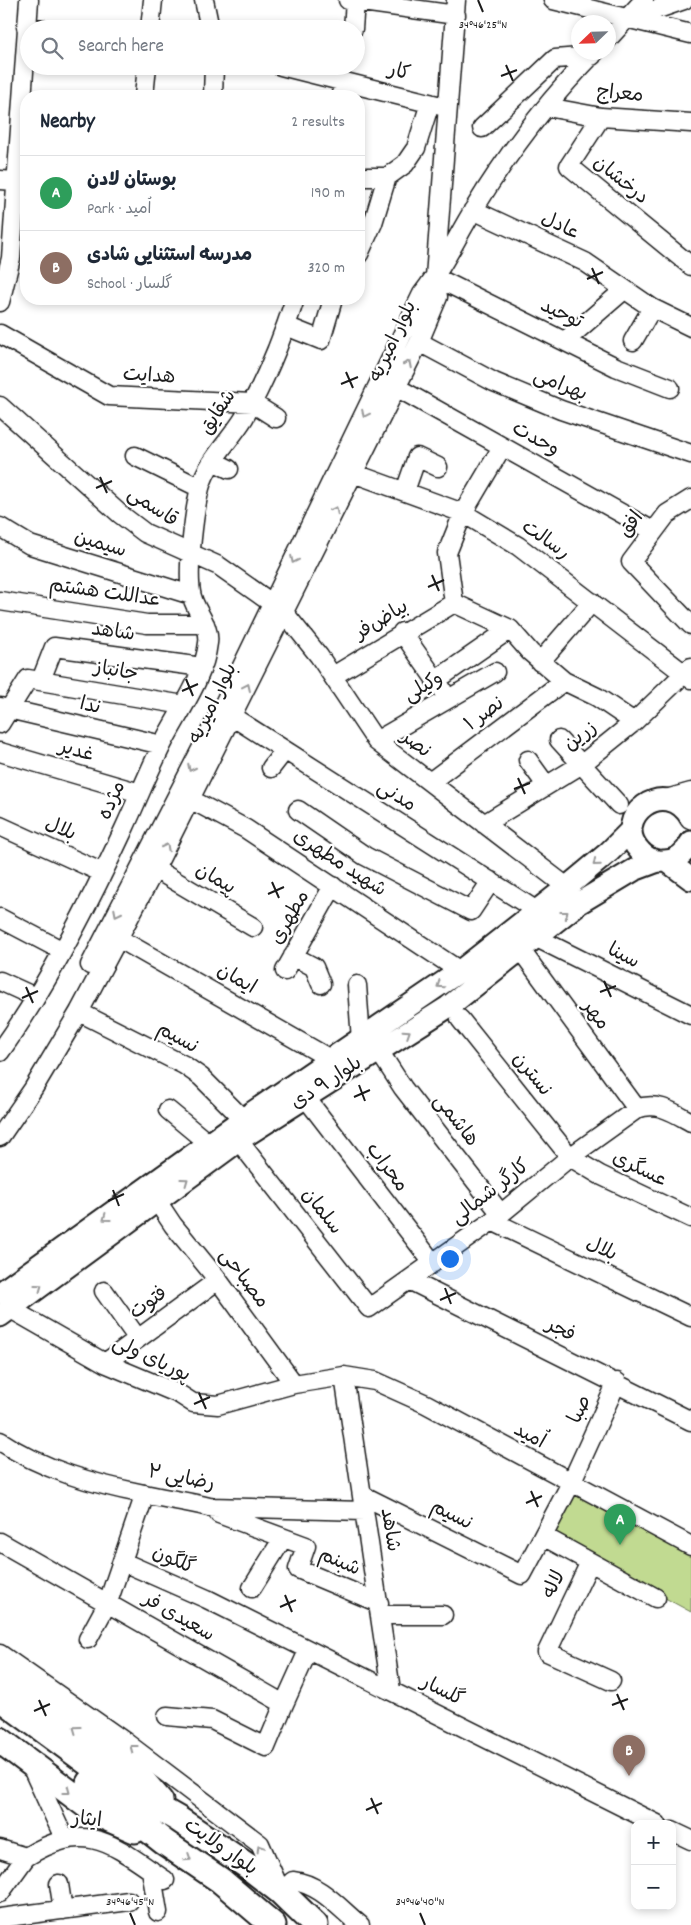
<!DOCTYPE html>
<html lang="en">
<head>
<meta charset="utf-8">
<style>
	:root { --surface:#fff; --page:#f6f6f7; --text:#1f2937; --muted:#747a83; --line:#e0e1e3; --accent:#1f6fb2 }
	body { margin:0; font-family:Dekko,"Playpen Sans Arabic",sans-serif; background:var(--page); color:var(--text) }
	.controls { position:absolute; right:15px; bottom:15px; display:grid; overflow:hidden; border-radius:10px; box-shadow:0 2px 8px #0003 }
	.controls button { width:45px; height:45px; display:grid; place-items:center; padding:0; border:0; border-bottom:1px solid var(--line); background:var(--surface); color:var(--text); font:25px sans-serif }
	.compass { position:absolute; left:571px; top:15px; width:45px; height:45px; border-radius:50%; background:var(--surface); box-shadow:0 2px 8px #0003; rotate:247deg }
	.you { position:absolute; left:449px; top:1258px; width:18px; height:18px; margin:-12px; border:4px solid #fff; border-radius:50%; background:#1a73e8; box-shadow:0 0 0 8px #1a73e833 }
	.badge { display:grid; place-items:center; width:32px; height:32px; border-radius:50%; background:var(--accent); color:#fff; font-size:16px; font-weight:700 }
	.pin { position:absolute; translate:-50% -41px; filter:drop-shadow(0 1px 2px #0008) }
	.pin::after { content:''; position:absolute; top:26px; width:18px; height:15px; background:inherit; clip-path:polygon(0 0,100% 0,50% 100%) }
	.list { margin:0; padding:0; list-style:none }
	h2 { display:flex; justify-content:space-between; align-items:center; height:65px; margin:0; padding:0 20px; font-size:21px }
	h2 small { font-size:16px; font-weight:400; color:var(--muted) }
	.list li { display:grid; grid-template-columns:32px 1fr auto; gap:15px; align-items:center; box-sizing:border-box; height:75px; padding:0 20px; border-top:1px solid var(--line) }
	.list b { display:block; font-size:19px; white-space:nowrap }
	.list p { margin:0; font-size:16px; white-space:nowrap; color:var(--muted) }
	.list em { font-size:16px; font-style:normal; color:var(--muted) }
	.icon { flex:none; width:28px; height:28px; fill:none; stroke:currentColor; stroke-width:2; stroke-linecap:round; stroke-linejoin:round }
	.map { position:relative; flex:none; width:691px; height:1925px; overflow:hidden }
	.search { position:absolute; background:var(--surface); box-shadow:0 2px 8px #0003; left:20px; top:20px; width:345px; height:55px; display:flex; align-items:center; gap:12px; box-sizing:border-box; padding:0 18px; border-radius:28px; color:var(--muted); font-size:19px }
	.panel { position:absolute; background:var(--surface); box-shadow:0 2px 8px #0003; left:20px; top:90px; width:345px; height:215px; border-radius:20px }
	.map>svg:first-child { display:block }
	.green { fill:#c1da91; stroke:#6e7b56 }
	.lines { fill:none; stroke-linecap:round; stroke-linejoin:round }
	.minor-casing { stroke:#1c1c1c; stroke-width:21 }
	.major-casing { stroke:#1c1c1c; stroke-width:25 }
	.highway-casing { stroke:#1c1c1c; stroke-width:29 }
	.minor { stroke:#fff; stroke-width:18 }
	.major { stroke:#fff; stroke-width:21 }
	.highway { stroke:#fff; stroke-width:25 }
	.oneway { stroke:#999 }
	.ticks { fill:none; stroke:#1c1c1c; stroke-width:2 }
	.labels { text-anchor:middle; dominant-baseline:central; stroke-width:4.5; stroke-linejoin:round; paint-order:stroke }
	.street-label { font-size:20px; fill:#1c1c1c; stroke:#fff }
	.ticks-label { font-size:12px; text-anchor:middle; fill:#1c1c1c; stroke:#fff; stroke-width:4.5; stroke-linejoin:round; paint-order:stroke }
</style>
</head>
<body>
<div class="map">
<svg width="691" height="1925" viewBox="0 0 691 1925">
	<rect width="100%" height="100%" fill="#fff"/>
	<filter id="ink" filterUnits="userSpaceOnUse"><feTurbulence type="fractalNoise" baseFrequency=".02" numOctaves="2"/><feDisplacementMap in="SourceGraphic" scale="10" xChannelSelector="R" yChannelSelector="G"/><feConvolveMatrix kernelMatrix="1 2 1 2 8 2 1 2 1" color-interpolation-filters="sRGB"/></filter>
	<g filter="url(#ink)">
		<path class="green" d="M 572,1491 L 691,1555 L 691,1612 L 549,1535 Z"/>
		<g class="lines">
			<g class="minor-casing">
				<path id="minor" d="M 204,0 L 210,29
					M 348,0 L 456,15
					M 553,0 L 691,34
					M 629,19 L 684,0
					M 26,27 L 43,29
					M 150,29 L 153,0
					M 353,29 L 355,1
					M 608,39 L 644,0
					M 281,66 L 441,106
					M 144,96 L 147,66
					M 213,96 L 214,66
					M 340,96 L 346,82
					M 547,107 L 601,117 L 691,123
					M 601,117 L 569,166 L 691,266
					M 482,128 L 555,59 L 592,56
					M 359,177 L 387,177
					M 0,180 L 16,181
					M 473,210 L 585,262 L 652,308 L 691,327
					M 359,254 L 373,223 L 387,177 L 405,164 L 416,148 L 430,103
					M 435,277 L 616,367 L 670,388
					M 0,302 L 11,258 L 29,0
					M 286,326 L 321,340 L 333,299
					M 0,334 L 109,396 L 252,403 L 276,418
					M 566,340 L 624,290
					M 633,341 L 652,308
					M 419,342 L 494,382 L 561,410 L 691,454
					M 396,387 L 653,531
					M 0,406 L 120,514 L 145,533 L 219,566 L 283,611 L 319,656 L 376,741 L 567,887
					M 135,456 L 200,488
					M 213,461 L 229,469
					M 353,473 L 463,513 L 518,546 L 691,679
					M 405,491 L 417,457 L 438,467
					M 691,499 L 667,514 L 631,562 L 691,625
					M 0,527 L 30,545 L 191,595
					M 0,601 L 147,624 L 205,624
					M 454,603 L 510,629 L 530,652 L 564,681 L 597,697 L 634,722
					M 454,603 L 447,553 L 463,513 L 502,447
					M 402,632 L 442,689
					M 540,662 L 592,602
					M 333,676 L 454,603
					M 41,680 L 54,647 L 202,667
					M 435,681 L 510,629
					M 0,707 L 162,745
					M 233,717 L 537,911
					M 0,724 L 28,679 L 184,705
					M 559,740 L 619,805
					M 376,741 L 495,672
					M 0,752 L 140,793
					M 528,760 L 546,785
					M 271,768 L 285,750
					M 430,782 L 564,681
					M 190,799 L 246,829 L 460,971
					M 666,799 L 691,792
					M 298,810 L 365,856 L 471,911 L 491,881
					M 484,824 L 582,764 L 634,722 L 691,667
					M 0,826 L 103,873
					M 155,869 L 253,927
					M 0,918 L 61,950
					M 535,937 L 691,1015
					M 118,938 L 332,1060
					M 520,949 L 637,1109
					M 293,956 L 314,967 L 321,984
					M 90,965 L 217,718 L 422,294 C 443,268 456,238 474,209 C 508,153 549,99 595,52
					M 285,971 L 333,886
					M 0,981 L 35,997
					M 357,985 L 361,1040
					M 79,1012 L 184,1065 L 201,1077 L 243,1119
					M 460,1019 L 570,1157 L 600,1175 L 691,1218
					M 379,1051 L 403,1088 L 501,1214
					M 0,1052 C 47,987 90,902 124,829 C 137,801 148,773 162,745 C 178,713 204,679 208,643 C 211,624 193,610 191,592 C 187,569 194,512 200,488 C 207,461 230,441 244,418 C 265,381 282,339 295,299
					M 306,1098 L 433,1263
					M 168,1110 L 209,1144
					M 0,1137 L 33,1089 L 79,1012 L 155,869 L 419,342 L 438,297 L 435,277 L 456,0
					M 239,1141 L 369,1308 L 492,1221 L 570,1157 L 637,1109 C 657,1101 673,1112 691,1122
					M 157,1201 L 173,1225 L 218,1280 L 294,1384
					M 492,1221 L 691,1317
					M 409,1280 L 691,1421
					M 104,1291 L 138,1339
					M 9,1308 L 105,1363 L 179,1394 L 193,1403 L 218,1405 L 294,1384 L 344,1376 L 375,1381 L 426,1404 L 691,1546
					M 105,1363 L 218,1280
					M 344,1376 L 391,1690
					M 0,1441 C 43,1470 94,1484 144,1494 C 166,1499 187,1501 209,1507 L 364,1511
					M 362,1495 L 522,1575 L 543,1536 L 656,1598
					M 219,1514 L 306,1546 L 298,1569 L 379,1603
					M 543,1536 L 571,1483 L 617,1382
					M 0,1542 L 284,1704 L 308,1651
					M 123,1562 L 207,1599 L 657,1824
					M 590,1562 L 547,1652 L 611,1681
					M 252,1588 L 283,1538
					M 381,1615 L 443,1615
					M 88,1639 L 108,1602 L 145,1494
					M 0,1654 L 124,1741 L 260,1844 L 281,1892 L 293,1881 C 320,1884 339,1908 360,1925
					M 167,1716 L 212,1720 L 266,1747 L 284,1704
					M 31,1766 L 64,1838
					M 672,1831 L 691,1840
					M 0,1849 L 26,1857 C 88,1819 112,1844 165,1880
					M 151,1870 L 158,1912
					M 59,1884 L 63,1910
					M 0,1893 L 26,1857
					M 0,1918 L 129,1901"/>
			</g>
			<g class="major-casing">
				<path id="major" d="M 691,818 C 666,774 609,818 640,851 C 646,858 655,862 664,861 C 676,861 686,853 691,842
					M 667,861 L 691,879
					M 0,1293 L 243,1119 L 460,971 L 567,887 L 609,852 L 631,830
					M 0,1316 L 245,1136 L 448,1007 L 579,903 L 634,870 L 658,861"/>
			</g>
			<g class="highway-casing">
				<path id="highway" d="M 0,1674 L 134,1771 L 160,1801
					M 0,1698 L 117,1784 L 178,1819 L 249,1867 L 281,1892 L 315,1925
					M 0,1740 L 98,1814 L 135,1830
					M 89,1783 L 164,1842 L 220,1880 L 273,1925"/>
			</g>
			<use href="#minor" class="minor"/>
			<use href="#major" class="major"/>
			<use href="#highway" class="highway"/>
		</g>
		<defs><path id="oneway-chevron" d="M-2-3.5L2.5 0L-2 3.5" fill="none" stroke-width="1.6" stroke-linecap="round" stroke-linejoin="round" transform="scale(1.25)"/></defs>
		<g class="oneway">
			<use href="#oneway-chevron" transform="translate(408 364) rotate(-63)"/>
			<use href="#oneway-chevron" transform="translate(365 414) rotate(116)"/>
			<use href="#oneway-chevron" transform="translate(335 510) rotate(-63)"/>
			<use href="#oneway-chevron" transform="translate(294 560) rotate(116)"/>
			<use href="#oneway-chevron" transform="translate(247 687) rotate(-65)"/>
			<use href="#oneway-chevron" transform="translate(191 768) rotate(117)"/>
			<use href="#oneway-chevron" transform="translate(166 847) rotate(-63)"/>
			<use href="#oneway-chevron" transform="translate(596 863) rotate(140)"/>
			<use href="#oneway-chevron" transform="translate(117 913) rotate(117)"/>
			<use href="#oneway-chevron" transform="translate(565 914) rotate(-38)"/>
			<use href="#oneway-chevron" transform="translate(440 985) rotate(145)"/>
			<use href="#oneway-chevron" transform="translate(407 1033) rotate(-33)"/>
			<use href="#oneway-chevron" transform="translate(185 1181) rotate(-36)"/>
			<use href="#oneway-chevron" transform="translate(106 1218) rotate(144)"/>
			<use href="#oneway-chevron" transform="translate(39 1287) rotate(-36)"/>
			<use href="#oneway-chevron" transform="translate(76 1729) rotate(-144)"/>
			<use href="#oneway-chevron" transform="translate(133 1748) rotate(-143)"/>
			<use href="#oneway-chevron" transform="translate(67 1791) rotate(37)"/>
			<use href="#oneway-chevron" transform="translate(260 1848) rotate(-122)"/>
			<use href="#oneway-chevron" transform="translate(188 1858) rotate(33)"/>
		</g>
	</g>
	<path class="ticks" d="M 478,0 L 483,12M 506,65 L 513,81M 501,76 L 517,70M 592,268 L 599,284M 587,279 L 603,272M 346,372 L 353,388M 341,384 L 358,377M 100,477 L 107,493M 96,488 L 112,481M 432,575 L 439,591M 428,587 L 444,580M 186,679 L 193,696M 182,691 L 198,684M 518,778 L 525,794M 514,789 L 530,783M 272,882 L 279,898M 268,894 L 284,887M 604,981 L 611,997M 26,987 L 33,1003M 600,992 L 616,986M 22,998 L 38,991M 359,1085 L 365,1101M 354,1097 L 370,1090M 113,1190 L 119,1206M 108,1201 L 124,1194M 445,1288 L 451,1304M 440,1300 L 456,1293M 199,1393 L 206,1409M 194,1404 L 210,1397M 531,1491 L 538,1507M 526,1503 L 542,1496M 285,1595 L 292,1612M 280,1607 L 296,1600M 617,1694 L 624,1710M 39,1700 L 46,1716M 612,1705 L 628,1699M 34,1711 L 50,1704M 371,1798 L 378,1814M 366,1810 L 382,1803M 130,1913 L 135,1925M 420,1913 L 425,1925"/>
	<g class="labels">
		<g class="street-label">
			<text transform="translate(399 73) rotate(14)">کار</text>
			<text transform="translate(620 95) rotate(5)">معراج</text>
			<text transform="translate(620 181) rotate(39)">درخشان</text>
			<text transform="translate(560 227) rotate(26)">عادل</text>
			<text transform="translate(561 315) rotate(26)">توحید</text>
			<text transform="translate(394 342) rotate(-65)">بلوار امیریه</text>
			<text transform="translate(149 377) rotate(3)">هدایت</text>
			<text transform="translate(560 386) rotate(22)">بهرامی</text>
			<text transform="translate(219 413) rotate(-57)">شقایق</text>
			<text transform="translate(535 440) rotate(29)">وحدت</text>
			<text transform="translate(152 508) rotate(34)">قاسمی</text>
			<text transform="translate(632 525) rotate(-53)">افق</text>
			<text transform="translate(545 541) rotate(35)">رسالت</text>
			<text transform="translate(100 545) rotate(17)">سیمین</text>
			<text transform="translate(105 594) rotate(8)">عداللت هشتم</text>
			<text transform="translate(382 621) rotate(-31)">بیاض‌فر</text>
			<text transform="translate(113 633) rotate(8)">شاهد</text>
			<text transform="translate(116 672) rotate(10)">جانباز</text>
			<text transform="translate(424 688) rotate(-30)">وکیلی</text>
			<text transform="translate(214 704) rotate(-64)">بلوار امیریه</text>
			<text transform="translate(90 707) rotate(13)">ندا</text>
			<text transform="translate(485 715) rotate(-36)">نصر ۱</text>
			<text transform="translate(581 737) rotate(-37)">زرین</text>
			<text transform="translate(415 745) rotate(37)">نصر</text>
			<text transform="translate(76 752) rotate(16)">غدیر</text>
			<text transform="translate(396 797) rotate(32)">مدنی</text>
			<text transform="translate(113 801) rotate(-66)">مژده</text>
			<text transform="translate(60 830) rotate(24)">بلال</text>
			<text transform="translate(339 864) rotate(33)">شهید مطهری</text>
			<text transform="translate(215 880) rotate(30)">پیمان</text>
			<text transform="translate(291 918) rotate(-60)">مطهری</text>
			<text transform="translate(623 957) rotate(27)">سینا</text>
			<text transform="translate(236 980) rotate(30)">ایمان</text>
			<text transform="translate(595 1016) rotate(54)">مهر</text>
			<text transform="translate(177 1039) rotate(29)">نسیم</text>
			<text transform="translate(531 1075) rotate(51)">نسترن</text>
			<text transform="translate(327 1084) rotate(-33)">بلوار ۹ دی</text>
			<text transform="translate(455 1121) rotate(52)">هاشمی</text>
			<text transform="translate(386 1168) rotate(53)">محراب</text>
			<text transform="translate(639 1170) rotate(26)">عسگری</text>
			<text transform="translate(491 1193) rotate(-38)">کارگر شمالی</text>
			<text transform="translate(321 1212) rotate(52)">سلمان</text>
			<text transform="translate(601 1250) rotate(26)">بلال</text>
			<text transform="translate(243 1279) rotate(53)">مصباحی</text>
			<text transform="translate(149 1304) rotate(-36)">فتوت</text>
			<text transform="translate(560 1331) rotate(26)">فجر</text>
			<text transform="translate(151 1360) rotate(25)">پوریای ولی</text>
			<text transform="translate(581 1410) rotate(-65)">صبا</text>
			<text transform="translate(529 1437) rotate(28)">اُمید</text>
			<text transform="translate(181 1479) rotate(11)">رضایی ۲</text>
			<text transform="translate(451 1516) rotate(27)">نسیم</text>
			<text transform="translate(389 1530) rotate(81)">شاهد</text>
			<text transform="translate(173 1561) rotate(24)">گلگون</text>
			<text transform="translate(339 1563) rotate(23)">شبنم</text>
			<text transform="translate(555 1585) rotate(-64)">لاله</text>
			<text transform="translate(178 1618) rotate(30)">سعیدی فر</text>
			<text transform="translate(442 1692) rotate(27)">گلسار</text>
			<text transform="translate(87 1821) rotate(5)">ایثار</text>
			<text transform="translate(220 1848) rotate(35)">بلوار ولایت</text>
		</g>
	</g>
	<g class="ticks-label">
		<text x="483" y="28">34°46'25"N</text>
		<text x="130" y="1905">34°46'45"N</text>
		<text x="420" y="1905">34°46'40"N</text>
	</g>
</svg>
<div class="controls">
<button>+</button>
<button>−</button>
</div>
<svg class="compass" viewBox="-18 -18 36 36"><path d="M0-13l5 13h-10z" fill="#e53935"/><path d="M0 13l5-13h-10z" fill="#747a83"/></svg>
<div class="you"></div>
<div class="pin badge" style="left:620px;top:1545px;background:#2e9e5b">A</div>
<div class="pin badge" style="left:629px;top:1776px;background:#8d6e63">B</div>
<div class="search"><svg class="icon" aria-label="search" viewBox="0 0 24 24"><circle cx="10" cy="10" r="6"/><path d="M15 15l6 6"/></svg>Search here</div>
<section class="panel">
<h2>Nearby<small>2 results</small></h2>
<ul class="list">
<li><span class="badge" style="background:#2e9e5b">A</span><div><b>بوستان لادن</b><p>Park · اُمید</p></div><em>190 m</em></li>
<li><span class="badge" style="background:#8d6e63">B</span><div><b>مدرسه استثنایی شادی</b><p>School · گلسار</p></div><em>320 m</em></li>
</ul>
</section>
</div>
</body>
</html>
